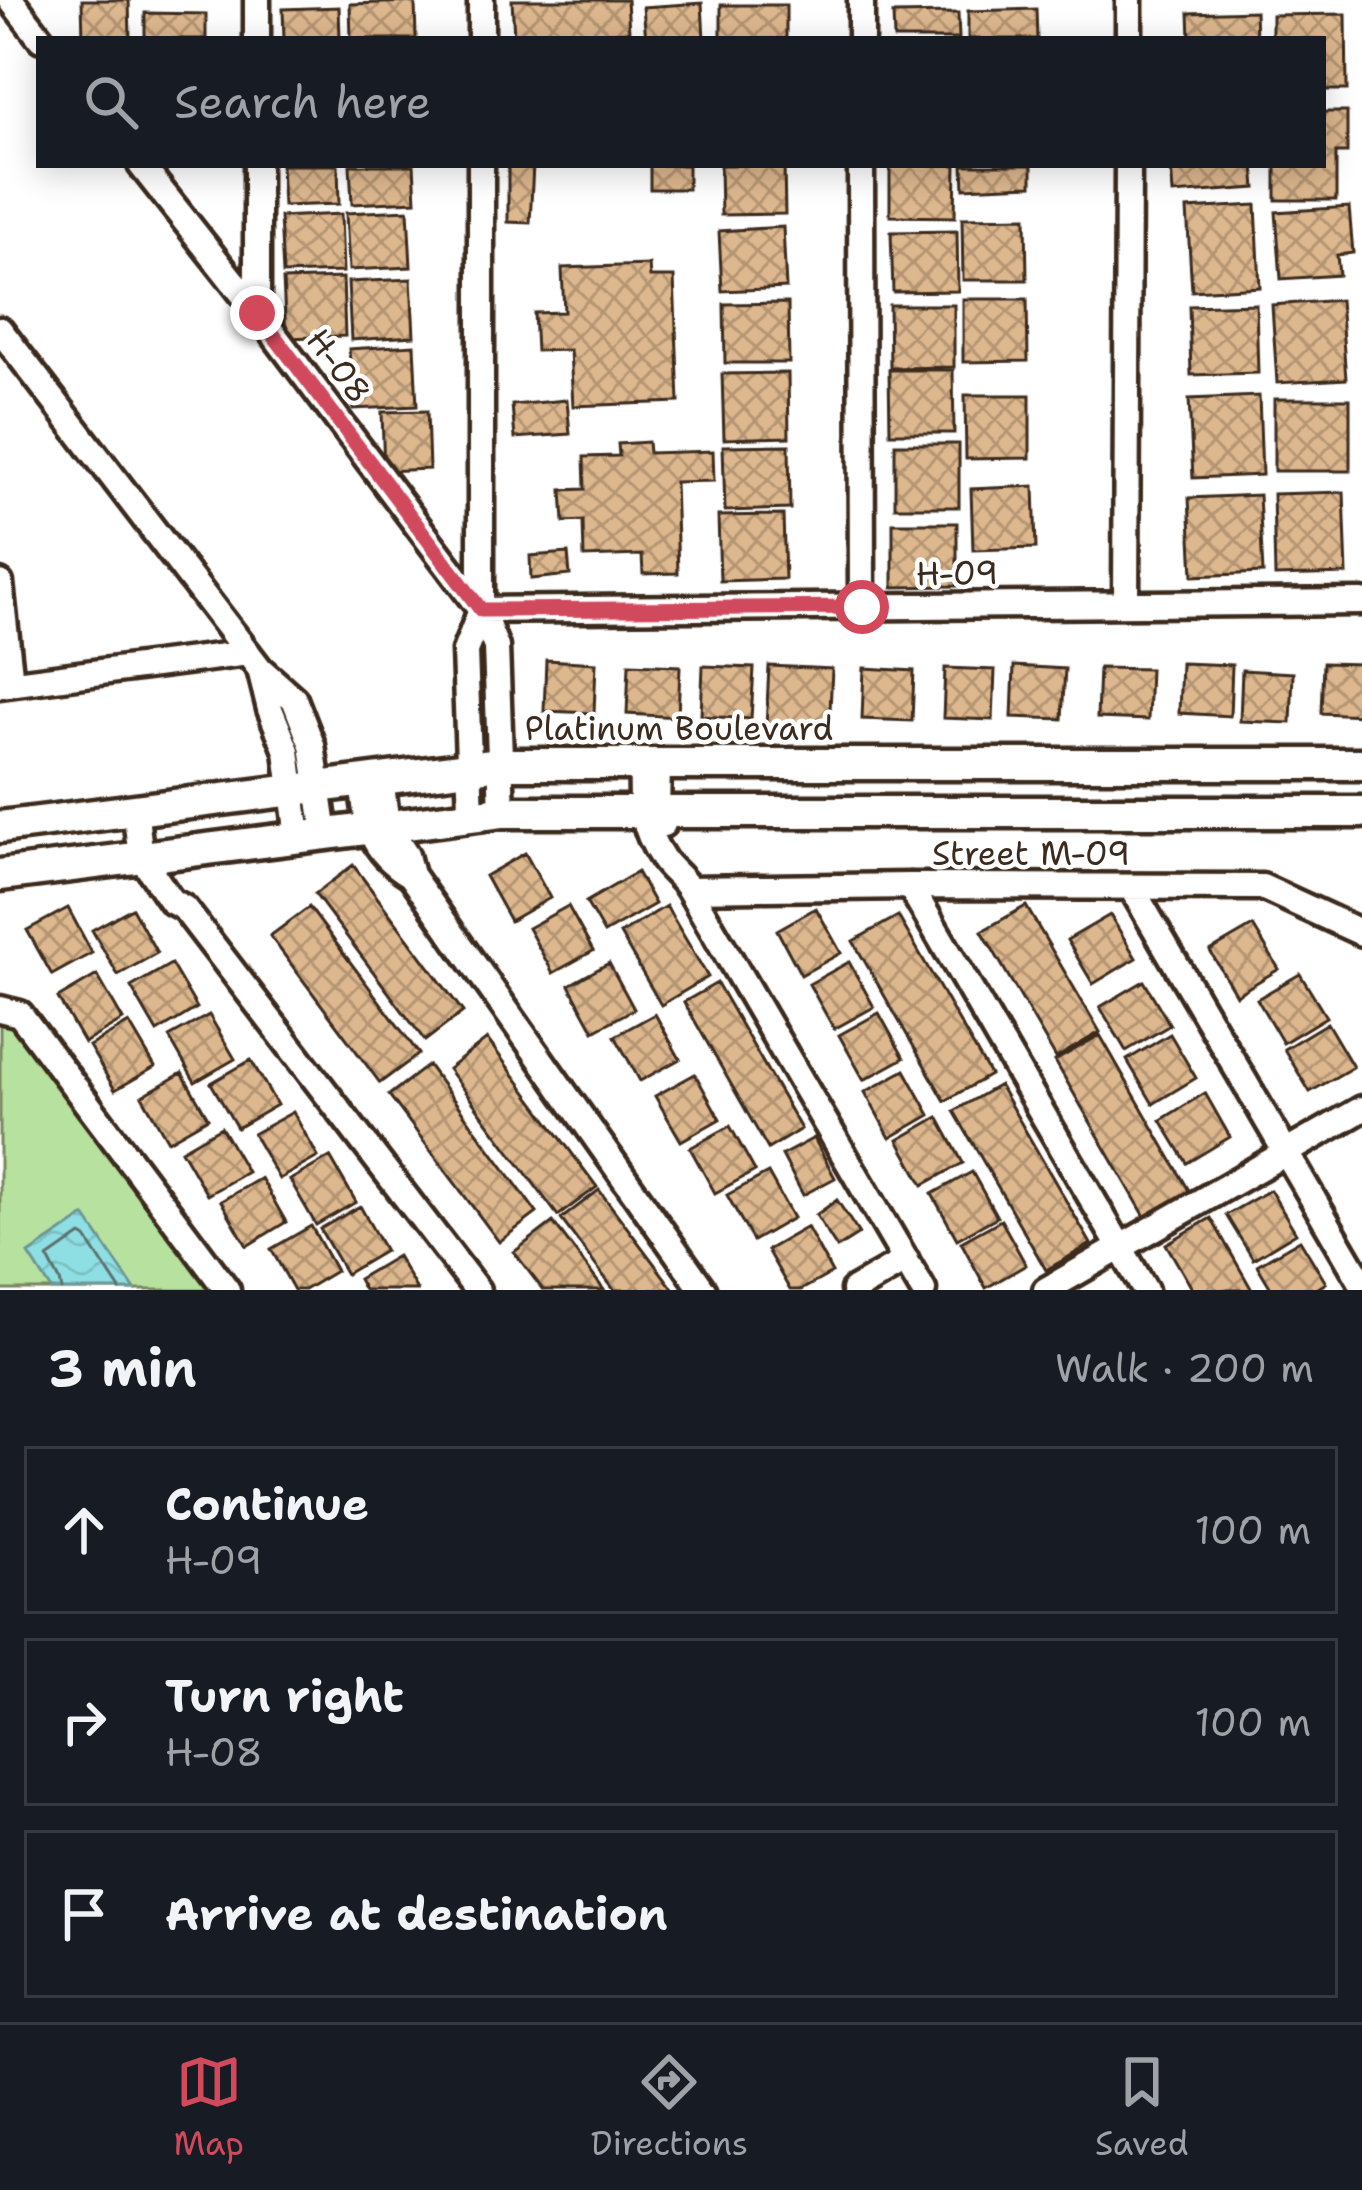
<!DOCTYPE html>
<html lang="en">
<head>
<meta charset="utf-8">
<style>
	:root { --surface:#171b24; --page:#242831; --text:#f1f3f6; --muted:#9ea1a6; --line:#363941; --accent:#d1495b }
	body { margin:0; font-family:"Shantell Sans",sans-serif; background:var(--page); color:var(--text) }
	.stop { position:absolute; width:36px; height:36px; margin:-27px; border:9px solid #d1495b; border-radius:50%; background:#fff }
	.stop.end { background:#d1495b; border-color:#fff; box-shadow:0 3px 12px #0008 }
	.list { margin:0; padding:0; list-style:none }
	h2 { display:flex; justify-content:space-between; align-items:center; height:156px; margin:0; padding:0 48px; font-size:51px }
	h2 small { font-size:39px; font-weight:400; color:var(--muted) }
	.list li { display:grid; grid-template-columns:78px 1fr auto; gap:36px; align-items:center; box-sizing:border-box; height:168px; margin:0 24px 24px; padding:0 24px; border:3px solid var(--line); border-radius:0px }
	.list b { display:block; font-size:45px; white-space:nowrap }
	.list p { margin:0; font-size:39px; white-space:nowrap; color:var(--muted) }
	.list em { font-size:39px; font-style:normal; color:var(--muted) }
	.icon { flex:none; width:66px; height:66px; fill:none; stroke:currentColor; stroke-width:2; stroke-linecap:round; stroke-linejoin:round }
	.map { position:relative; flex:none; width:1362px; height:1290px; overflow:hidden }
	.search { position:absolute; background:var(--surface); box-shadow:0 6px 30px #0003; left:36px; right:36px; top:36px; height:132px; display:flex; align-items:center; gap:30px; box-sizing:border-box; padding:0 42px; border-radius:0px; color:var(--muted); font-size:45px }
	.sheet { height:732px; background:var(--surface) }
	nav { display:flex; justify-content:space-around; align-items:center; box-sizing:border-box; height:168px; border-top:3px solid var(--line); background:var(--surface); font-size:33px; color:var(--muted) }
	nav a { display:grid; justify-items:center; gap:6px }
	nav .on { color:var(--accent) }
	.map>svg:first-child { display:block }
	.green { fill:#b7e19e; stroke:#79865e; stroke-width:3 }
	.water { fill:url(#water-waves); stroke:#6c9795; stroke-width:3 }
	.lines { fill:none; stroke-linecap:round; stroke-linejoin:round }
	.shore { stroke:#5c726d; stroke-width:3 }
	.building { fill:url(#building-cross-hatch); stroke:#3b2a1e; stroke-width:3 }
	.minor-casing { stroke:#3b2a1e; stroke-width:33 }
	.tertiary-casing { stroke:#3b2a1e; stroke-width:39 }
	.minor { stroke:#fff; stroke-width:24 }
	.tertiary { stroke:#fff; stroke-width:30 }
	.route { stroke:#d1495b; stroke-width:15 }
	.labels { text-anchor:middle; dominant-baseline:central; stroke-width:9; stroke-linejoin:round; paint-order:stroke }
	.street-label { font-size:33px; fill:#3b2a1e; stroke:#fff }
</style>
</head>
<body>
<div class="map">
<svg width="1362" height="1290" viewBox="0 0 1362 1290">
	<defs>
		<pattern id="water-waves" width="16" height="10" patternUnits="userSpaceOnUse" patternTransform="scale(3)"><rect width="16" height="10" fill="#8ddfe4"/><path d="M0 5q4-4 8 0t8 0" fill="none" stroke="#7bc0c3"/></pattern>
		<pattern id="building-cross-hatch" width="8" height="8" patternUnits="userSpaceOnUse" patternTransform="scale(3)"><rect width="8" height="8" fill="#ddb78e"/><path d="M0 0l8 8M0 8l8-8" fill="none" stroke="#b49573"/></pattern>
	</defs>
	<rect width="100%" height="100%" fill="#fff"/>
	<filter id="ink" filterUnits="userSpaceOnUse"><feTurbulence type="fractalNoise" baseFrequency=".00833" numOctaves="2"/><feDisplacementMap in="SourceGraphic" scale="24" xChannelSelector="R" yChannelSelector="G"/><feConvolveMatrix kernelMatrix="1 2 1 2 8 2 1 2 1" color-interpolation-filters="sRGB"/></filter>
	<g filter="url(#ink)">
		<path class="green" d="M 20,1014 L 227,1290 L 0,1290 L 0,1026 Z"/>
		<path class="water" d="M 85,1216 L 135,1290 L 52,1290 L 29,1254 Z"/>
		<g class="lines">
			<path class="shore" d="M 62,1290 L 60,1281 L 48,1258 L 81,1235 L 86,1238 L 120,1290"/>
		</g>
		<path class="building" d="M 82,0 L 129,0 L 130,39 L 83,39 Z
			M 512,0 L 627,0 L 629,31 L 514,37 Z
			M 415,2 L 416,39 L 351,39 L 350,4 Z
			M 702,3 L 704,39 L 646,39 L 643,7 Z
			M 721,5 L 786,5 L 786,39 L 721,39 Z
			M 339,7 L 340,39 L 284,39 L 283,9 Z
			M 1036,9 L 1037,39 L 968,39 L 968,11 Z
			M 1255,11 L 1256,39 L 1190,39 L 1189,13 Z
			M 145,13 L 206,14 L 206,39 L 145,39 Z
			M 958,13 L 959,39 L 894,39 L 893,14 Z
			M 1346,14 L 1347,90 L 1323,90 L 1323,39 L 1272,39 L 1272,15 Z
			M 1323,112 L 1347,112 L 1347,153 L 1336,153 L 1336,200 L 1276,200 L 1276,165 L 1323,165 Z
			M 281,165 L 338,165 L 339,204 L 283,206 Z
			M 350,165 L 414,165 L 416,201 L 352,204 Z
			M 508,165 L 533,165 L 530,223 L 508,222 Z
			M 650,165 L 688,165 L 688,189 L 650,189 Z
			M 720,165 L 784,165 L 785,214 L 721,215 Z
			M 890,165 L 956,165 L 955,217 L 890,216 Z
			M 963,165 L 1032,165 L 1032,185 L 964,188 Z
			M 1171,165 L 1254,165 L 1256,188 L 1173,194 Z
			M 1256,205 L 1260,287 L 1192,291 L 1187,209 Z
			M 1349,207 L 1353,253 L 1337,255 L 1339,275 L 1281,279 L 1276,212 Z
			M 408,210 L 411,267 L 349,270 L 346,213 Z
			M 341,214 L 343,272 L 283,274 L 280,217 Z
			M 1026,217 L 1027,280 L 963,280 L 962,218 Z
			M 783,227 L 786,288 L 722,291 L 719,231 Z
			M 957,231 L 958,291 L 893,292 L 891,232 Z
			M 649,265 L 650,277 L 674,277 L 679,402 L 573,406 L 570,350 L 536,351 L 534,313 L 564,312 L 562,268 Z
			M 343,278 L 345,336 L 286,338 L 283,280 Z
			M 411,279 L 414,336 L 351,340 L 348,282 Z
			M 963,299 L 1027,299 L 1028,361 L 963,362 Z
			M 1340,300 L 1346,379 L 1277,383 L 1272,305 Z
			M 788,303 L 789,363 L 725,363 L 724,304 Z
			M 1256,304 L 1258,373 L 1191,375 L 1189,306 Z
			M 889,305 L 954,305 L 954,367 L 890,368 Z
			M 414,345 L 417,406 L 353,409 L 349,349 Z
			M 889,370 L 953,370 L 954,433 L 890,433 Z
			M 788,373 L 789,437 L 724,439 L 722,374 Z
			M 965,395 L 1030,395 L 1030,458 L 966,459 Z
			M 1259,396 L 1262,475 L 1193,478 L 1189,399 Z
			M 1274,399 L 1350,399 L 1350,471 L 1274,471 Z
			M 567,400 L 570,434 L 515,438 L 512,405 Z
			M 427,411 L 429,469 L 384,471 L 382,412 Z
			M 648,442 L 649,453 L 713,451 L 714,481 L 675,482 L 678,573 L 643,574 L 642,555 L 584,557 L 583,521 L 564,522 L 562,490 L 585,489 L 584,457 L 619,456 L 618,444 Z
			M 895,444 L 959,444 L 959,507 L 895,507 Z
			M 789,445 L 790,509 L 725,511 L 723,446 Z
			M 1034,486 L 1036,548 L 973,550 L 971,489 Z
			M 1344,492 L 1347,574 L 1275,576 L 1273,494 Z
			M 1259,495 L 1263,573 L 1193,576 L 1189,498 Z
			M 783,515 L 785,579 L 720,581 L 718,516 Z
			M 893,523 L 957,523 L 957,586 L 893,587 Z
			M 568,553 L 570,575 L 531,579 L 530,556 Z
			M 546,660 L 596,663 L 594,713 L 544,711 Z
			M 1181,663 L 1232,665 L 1230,716 L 1179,713 Z
			M 1323,663 L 1362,664 L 1362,715 L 1321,713 Z
			M 629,664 L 680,666 L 678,717 L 627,714 Z
			M 703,666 L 754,668 L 751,719 L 701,716 Z
			M 769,666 L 832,669 L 829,731 L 766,728 Z
			M 1014,666 L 1065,669 L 1062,719 L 1012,717 Z
			M 864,668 L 914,671 L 912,721 L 862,719 Z
			M 945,668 L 995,670 L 993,720 L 943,718 Z
			M 1099,668 L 1150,669 L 1148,720 L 1097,718 Z
			M 1242,670 L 1293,673 L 1291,723 L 1240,721 Z
			M 525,853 L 550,898 L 510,921 L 485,876 Z
			M 353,865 L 463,1012 L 425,1041 L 315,894 Z
			M 637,872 L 655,904 L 604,933 L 586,902 Z
			M 568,906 L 593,951 L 553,973 L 528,928 Z
			M 666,906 L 708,977 L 661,1005 L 620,934 Z
			M 1026,906 L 1100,1032 L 1056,1058 L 982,931 Z
			M 309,907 L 419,1054 L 380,1083 L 270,936 Z
			M 68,908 L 92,953 L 52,975 L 27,930 Z
			M 132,908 L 157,953 L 118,975 L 92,930 Z
			M 816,908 L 841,953 L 801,975 L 777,930 Z
			M 1110,915 L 1136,958 L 1093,984 L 1067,940 Z
			M 898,916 L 990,1075 L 945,1101 L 853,941 Z
			M 1253,926 L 1279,969 L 1236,995 L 1210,951 Z
			M 849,962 L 874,1007 L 834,1029 L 809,984 Z
			M 609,963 L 634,1009 L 594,1031 L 569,985 Z
			M 171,964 L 197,1008 L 157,1032 L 131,987 Z
			M 1300,974 L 1326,1017 L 1283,1043 L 1257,999 Z
			M 97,975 L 123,1020 L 84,1043 L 58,998 Z
			M 1144,981 L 1170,1025 L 1126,1051 L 1100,1007 Z
			M 717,983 L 801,1129 L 768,1149 L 684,1002 Z
			M 879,1013 L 904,1058 L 864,1080 L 839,1035 Z
			M 655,1014 L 680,1059 L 640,1081 L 615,1036 Z
			M 209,1015 L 235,1059 L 195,1082 L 169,1037 Z
			M 129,1023 L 155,1067 L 115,1090 L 89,1046 Z
			M 1327,1023 L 1353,1067 L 1310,1092 L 1284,1049 Z
			M 1170,1034 L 1196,1078 L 1153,1104 L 1127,1060 Z
			M 1100,1035 L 1191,1194 L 1147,1220 L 1055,1061 Z
			M 487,1039 L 597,1187 L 558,1216 L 448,1069 Z
			M 251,1060 L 277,1105 L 237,1128 L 211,1083 Z
			M 428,1065 L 537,1213 L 499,1242 L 389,1095 Z
			M 905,1070 L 930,1115 L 890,1138 L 865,1092 Z
			M 182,1073 L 208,1118 L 168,1141 L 142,1096 Z
			M 695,1074 L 720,1119 L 681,1141 L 655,1096 Z
			M 999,1085 L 1091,1244 L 1046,1270 L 954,1111 Z
			M 1205,1093 L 1230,1137 L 1187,1163 L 1161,1120 Z
			M 293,1112 L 318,1157 L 279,1179 L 253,1134 Z
			M 938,1117 L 963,1163 L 923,1185 L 898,1140 Z
			M 730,1126 L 755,1171 L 715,1193 L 690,1148 Z
			M 221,1127 L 247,1172 L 207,1195 L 181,1150 Z
			M 814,1138 L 835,1178 L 803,1195 L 782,1155 Z
			M 330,1157 L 356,1202 L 316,1225 L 290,1180 Z
			M 972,1172 L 997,1217 L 957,1239 L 932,1194 Z
			M 768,1173 L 793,1218 L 753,1241 L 727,1195 Z
			M 261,1178 L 286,1222 L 247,1246 L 221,1201 Z
			M 599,1190 L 674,1290 L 614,1290 L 561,1219 Z
			M 1270,1190 L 1296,1233 L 1253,1259 L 1226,1215 Z
			M 837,1200 L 859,1234 L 837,1248 L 816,1215 Z
			M 360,1206 L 385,1251 L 346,1274 L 320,1229 Z
			M 1211,1218 L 1252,1290 L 1193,1290 L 1166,1244 Z
			M 1001,1220 L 1026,1265 L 986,1288 L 961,1242 Z
			M 553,1222 L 604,1290 L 543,1290 L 514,1252 Z
			M 311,1226 L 336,1271 L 304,1290 L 294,1290 L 271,1249 Z
			M 807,1227 L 832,1273 L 801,1290 L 790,1290 L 767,1250 Z
			M 1300,1240 L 1326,1283 L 1315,1290 L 1272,1290 L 1257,1265 Z
			M 397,1256 L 417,1290 L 364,1290 L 358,1279 Z"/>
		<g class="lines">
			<g class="minor-casing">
				<path id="minor" d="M 11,0 L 41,39
					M 481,0 L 481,39
					M 861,0 L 861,39
					M 257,39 L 257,0
					M 1129,39 L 1129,0
					M 141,165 L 257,312 L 481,610 L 496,647 L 502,812
					M 861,165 L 862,607
					M 257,312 L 257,165
					M 0,330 L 260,669 L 294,699 L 312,745 L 325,834
					M 0,583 L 11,683
					M 1126,604 L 1128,165
					M 481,610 L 1362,602
					M 260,669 L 270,709 L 287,751 L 298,837
					M 0,685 L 248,653
					M 642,764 C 641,803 640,825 663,859 C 670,870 682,877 689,889 L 923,1290
					M 658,764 L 657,812 L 663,824
					M 381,777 L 387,826 L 406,855 L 411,875 L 703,1290
					M 362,780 C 367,825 369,850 411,875
					M 135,809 L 141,857 L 171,901 L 184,908 L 477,1290
					M 471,816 L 465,651 L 481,610 L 481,165
					M 910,886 L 1145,1290
					M 1131,887 L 1362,1283
					M 689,889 L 910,886 L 1262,887 L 1362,933
					M 0,1009 L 20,1014 L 227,1290
					M 854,1290 L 906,1260
					M 1046,1290 L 1362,1109"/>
			</g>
			<g class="tertiary-casing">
				<path id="tertiary" d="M 0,827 L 500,764 L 1362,764
					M 0,875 L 502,812 L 1362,812"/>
			</g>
			<use href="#minor" class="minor"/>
			<use href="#tertiary" class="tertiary"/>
		</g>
	</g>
	<g class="lines" filter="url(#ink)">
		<path class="route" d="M 257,313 L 481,610 L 862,607"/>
	</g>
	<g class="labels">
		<g class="street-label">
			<text transform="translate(339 366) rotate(53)">H-08</text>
			<text transform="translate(957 573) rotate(-1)">H-09</text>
			<text x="679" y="728">Platinum Boulevard</text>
			<text x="1031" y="853">Street M-09</text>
		</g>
	</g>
</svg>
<div class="stop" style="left:862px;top:607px"></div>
<div class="stop end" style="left:257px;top:313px"></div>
<div class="search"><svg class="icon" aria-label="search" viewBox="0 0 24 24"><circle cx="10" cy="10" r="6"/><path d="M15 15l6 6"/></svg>Search here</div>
</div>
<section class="sheet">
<h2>3 min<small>Walk · 200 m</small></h2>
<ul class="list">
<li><svg class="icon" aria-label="ahead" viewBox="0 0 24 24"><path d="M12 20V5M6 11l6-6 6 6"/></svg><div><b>Continue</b><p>H-09</p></div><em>100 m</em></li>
<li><svg class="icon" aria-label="right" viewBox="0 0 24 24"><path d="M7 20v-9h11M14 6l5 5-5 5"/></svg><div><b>Turn right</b><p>H-08</p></div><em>100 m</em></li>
<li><svg class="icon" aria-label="arrive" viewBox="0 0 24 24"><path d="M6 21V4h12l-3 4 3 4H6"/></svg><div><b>Arrive at destination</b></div></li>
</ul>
</section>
<nav>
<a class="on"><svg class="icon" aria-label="map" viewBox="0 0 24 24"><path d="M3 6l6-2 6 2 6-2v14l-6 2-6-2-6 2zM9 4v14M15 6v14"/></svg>Map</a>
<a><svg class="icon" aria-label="directions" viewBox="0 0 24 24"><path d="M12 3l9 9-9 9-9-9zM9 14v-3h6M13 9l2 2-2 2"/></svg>Directions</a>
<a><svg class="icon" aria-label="saved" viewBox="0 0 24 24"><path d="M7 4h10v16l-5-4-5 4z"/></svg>Saved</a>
</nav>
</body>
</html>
